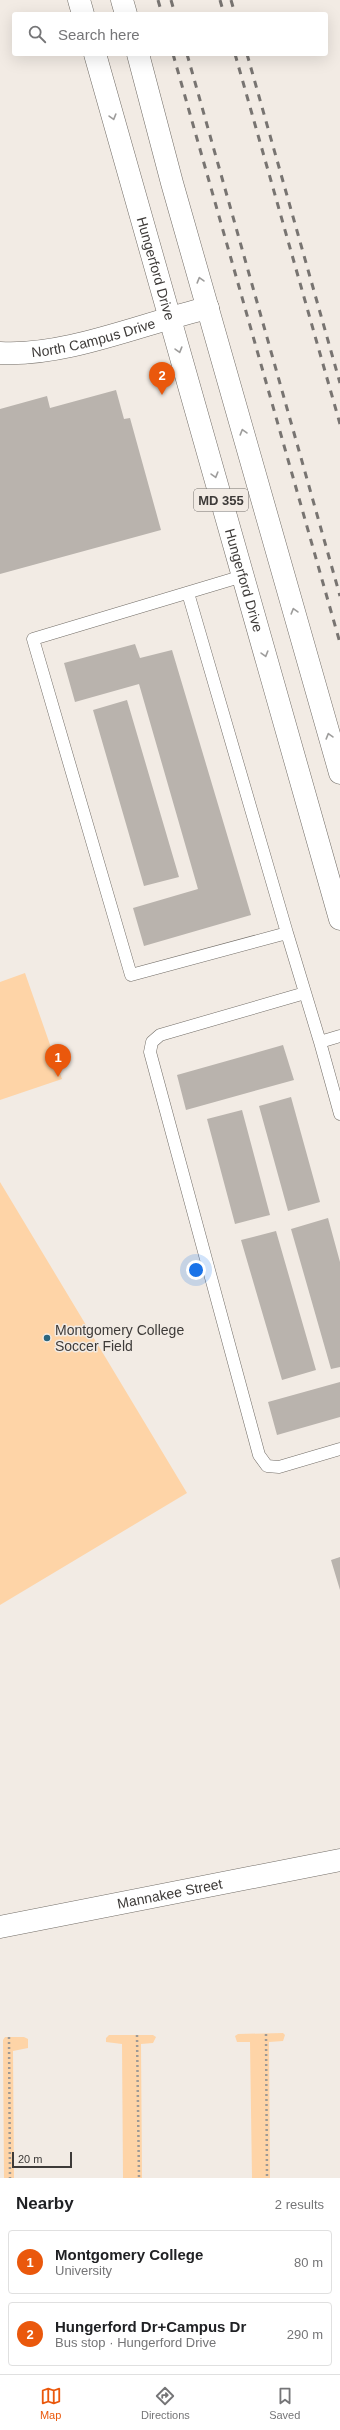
<!DOCTYPE html>
<html lang="en">
<head>
<meta charset="utf-8">
<style>
	:root { --surface:#fff; --page:#f2f2f2; --text:#202124; --muted:#757577; --line:#e0e0e0; --accent:#ea580c }
	body { margin:0; font-family:Arial,sans-serif; background:var(--page); color:var(--text) }
	.scale { position:absolute; left:12px; bottom:10px; width:60px; box-sizing:border-box; padding-left:4px; border:2px solid #3e3b39; border-top:0; font-size:11px; line-height:14px; white-space:nowrap; color:#3e3b39; -webkit-text-stroke:3px #f2ebe4; paint-order:stroke }
	.you { position:absolute; left:196px; top:1270px; width:14px; height:14px; margin:-10px; border:3px solid #fff; border-radius:50%; background:#1a73e8; box-shadow:0 0 0 6px #1a73e833 }
	.badge { display:grid; place-items:center; width:26px; height:26px; border-radius:50%; background:var(--accent); color:#fff; font-size:13px; font-weight:700 }
	.pin { position:absolute; translate:-50% -33px; filter:drop-shadow(0 1px 2px #0008) }
	.pin::after { content:''; position:absolute; top:21px; width:14px; height:12px; background:inherit; clip-path:polygon(0 0,100% 0,50% 100%) }
	.list { margin:0; padding:0; list-style:none }
	h2 { display:flex; justify-content:space-between; align-items:center; height:52px; margin:0; padding:0 16px; font-size:17px }
	h2 small { font-size:13px; font-weight:400; color:var(--muted) }
	.list li { display:grid; grid-template-columns:26px 1fr auto; gap:12px; align-items:center; box-sizing:border-box; height:64px; margin:0 8px 8px; padding:0 8px; border:1px solid var(--line); border-radius:4px }
	.list b { display:block; font-size:15px; white-space:nowrap }
	.list p { margin:0; font-size:13px; white-space:nowrap; color:var(--muted) }
	.list em { font-size:13px; font-style:normal; color:var(--muted) }
	.icon { flex:none; width:22px; height:22px; fill:none; stroke:currentColor; stroke-width:2; stroke-linecap:round; stroke-linejoin:round }
	.map { position:relative; flex:none; width:340px; height:2178px; overflow:hidden }
	.search { position:absolute; background:var(--surface); box-shadow:0 4px 16px #0002; left:12px; right:12px; top:12px; height:44px; display:flex; align-items:center; gap:10px; box-sizing:border-box; padding:0 14px; border-radius:4px; color:var(--muted); font-size:15px }
	.sheet { height:196px; background:var(--surface) }
	nav { display:flex; justify-content:space-around; align-items:center; box-sizing:border-box; height:56px; border-top:1px solid var(--line); background:var(--surface); font-size:11px; color:var(--muted) }
	nav a { display:grid; justify-items:center; gap:2px }
	nav .on { color:var(--accent) }
	.map>svg:first-child { display:block }
	.grass { fill:#fed4a7 }
	.building { fill:#b9b3ad }
	.lines { fill:none; stroke-linecap:round; stroke-linejoin:round }
	.lane-casing { stroke:#726d67; stroke-width:13 }
	.street-casing { stroke:#726d67; stroke-width:23 }
	.secondary-casing { stroke:#726d67; stroke-width:23 }
	.primary-casing { stroke:#726d67; stroke-width:23 }
	.path { stroke:#9e9994; stroke-width:2.5; stroke-dasharray:2 3; stroke-linecap:butt }
	.lane { stroke:#fff; stroke-width:12 }
	.street { stroke:#fff; stroke-width:22 }
	.secondary { stroke:#fff; stroke-width:22 }
	.primary { stroke:#fff; stroke-width:22 }
	.rail { stroke:#787471; stroke-width:3; stroke-dasharray:7 7; stroke-linecap:butt }
	.oneway { stroke:#9e9d9c }
	.poi-dot { fill:#2b657e; stroke:#f2ebe4; stroke-width:1.5 }
	.labels { text-anchor:middle; dominant-baseline:central; stroke-width:3; stroke-linejoin:round; paint-order:stroke }
	.shield { fill:#f2ebe4; stroke:#74706c; stroke-width:1 }
	.shield-label { font-size:13px; font-weight:bold; fill:#3e3b39 }
	.street-label { font-size:14px; fill:#3e3b39; stroke:#f2ebe4 }
	.poi-label { font-size:14px; fill:#3e3b39; stroke:#f2ebe4; text-anchor:start }
</style>
</head>
<body>
<div class="map">
<svg width="340" height="2178" viewBox="0 0 340 2178">
	<rect width="100%" height="100%" fill="#f2ebe4"/>
	<path class="grass" d="M 25,973 L 62,1079 L 0,1100 L 0,982 Z
		M 0,1182 L 187,1493 L 0,1605 Z
		M 283,2033 L 285,2035 L 283,2041 L 269,2042 L 270,2178 L 252,2178 L 250,2042 L 237,2042 L 235,2036 L 238,2034 Z
		M 109,2035 L 153,2035 L 156,2037 L 153,2043 L 141,2044 L 142,2178 L 123,2178 L 122,2044 L 106,2042 L 106,2038 Z
		M 5,2037 L 24,2037 L 28,2039 L 28,2048 L 13,2051 L 14,2178 L 4,2178 L 3,2040 Z"/>
	<path class="building" d="M 116,390 L 124,419 L 130,418 L 161,530 L 0,574 L 0,409 L 47,396 L 50,408 Z
		M 135,644 L 140,658 L 172,650 L 251,915 L 144,946 L 133,908 L 198,889 L 139,684 L 75,702 L 64,663 Z
		M 127,700 L 179,877 L 144,886 L 93,710 Z
		M 283,1045 L 294,1080 L 186,1110 L 177,1075 Z
		M 291,1097 L 320,1202 L 288,1211 L 259,1106 Z
		M 242,1110 L 270,1215 L 235,1224 L 207,1119 Z
		M 328,1218 L 340,1262 L 340,1367 L 331,1369 L 291,1229 Z
		M 276,1231 L 316,1370 L 282,1380 L 241,1240 Z
		M 340,1382 L 340,1417 L 277,1435 L 268,1402 Z
		M 340,1557 L 340,1590 L 331,1560 Z"/>
	<g class="lines">
		<g class="lane-casing">
			<path id="lane" d="M 188,593 L 287,933 L 131,975 L 33,639 L 243,576
				M 287,933 L 320,1042 L 340,1036
				M 305,993 L 160,1035 L 152,1042 L 150,1052 L 259,1455 L 267,1466 L 279,1467 L 340,1449
				M 320,1042 L 340,1114"/>
		</g>
		<g class="street-casing">
			<g id="street">
				<path id="s1" d="M 0,353 C 66,357 143,323 208,308"/>
			</g>
		</g>
		<g class="secondary-casing">
			<g id="secondary">
				<path id="s2" d="M 0,1927 L 340,1860"/>
			</g>
		</g>
		<g class="primary-casing">
			<g id="primary">
				<path d="M 79,0 L 83,14"/>
				<path d="M 122,0 L 126,14"/>
				<path id="s3" d="M 95,54 L 340,919"/>
				<path d="M 138,54 L 172,183 L 340,773"/>
			</g>
		</g>
		<path class="path" d="M 266,2034 L 267,2178
			M 137,2035 L 139,2178
			M 9,2037 L 10,2178"/>
		<use href="#lane" class="lane"/>
		<use href="#street" class="street"/>
		<use href="#secondary" class="secondary"/>
		<use href="#primary" class="primary"/>
		<path class="rail" d="M 158,0 L 162,14
			M 171,0 L 175,14
			M 220,0 L 224,14
			M 231,0 L 235,14
			M 173,54 L 340,643
			M 187,54 L 340,596
			M 235,54 L 340,424
			M 247,54 L 340,383"/>
	</g>
	<defs><path id="oneway-chevron" d="M-2-3.5L2.5 0L-2 3.5" fill="none" stroke-width="1.6" stroke-linecap="round" stroke-linejoin="round"/></defs>
	<g class="oneway">
		<use href="#oneway-chevron" transform="translate(113 117) rotate(74)"/>
		<use href="#oneway-chevron" transform="translate(200 280) rotate(-106)"/>
		<use href="#oneway-chevron" transform="translate(179 350) rotate(74)"/>
		<use href="#oneway-chevron" transform="translate(243 432) rotate(-106)"/>
		<use href="#oneway-chevron" transform="translate(215 475) rotate(74)"/>
		<use href="#oneway-chevron" transform="translate(294 611) rotate(-106)"/>
		<use href="#oneway-chevron" transform="translate(265 654) rotate(74)"/>
		<use href="#oneway-chevron" transform="translate(329 736) rotate(-106)"/>
	</g>
	<circle class="poi-dot" cx="47" cy="1338" r="4"/>
	<g class="labels">
		<rect class="shield" x="194" y="489" width="54" height="22" rx="3"/>
		<g class="shield-label">
			<text x="221" y="500">MD 355</text>
		</g>
		<g class="street-label">
			<text stroke="none"><textPath href="#s3" startOffset="223">Hungerford Drive</textPath></text>
			<text stroke="none"><textPath href="#s1" startOffset="95">North Campus Drive</textPath></text>
			<text stroke="none"><textPath href="#s3" startOffset="547">Hungerford Drive</textPath></text>
			<text stroke="none"><textPath href="#s2" startOffset="173">Mannakee Street</textPath></text>
		</g>
		<g class="poi-label">
			<text x="55" y="1330">Montgomery College<tspan x="55" dy="16">Soccer Field</tspan></text>
		</g>
	</g>
</svg>
<div class="scale">20 m</div>
<div class="you"></div>
<div class="pin badge" style="left:58px;top:1077px">1</div>
<div class="pin badge" style="left:162px;top:395px">2</div>
<div class="search"><svg class="icon" aria-label="search" viewBox="0 0 24 24"><circle cx="10" cy="10" r="6"/><path d="M15 15l6 6"/></svg>Search here</div>
</div>
<section class="sheet">
<h2>Nearby<small>2 results</small></h2>
<ul class="list">
<li><span class="badge">1</span><div><b>Montgomery College</b><p>University</p></div><em>80 m</em></li>
<li><span class="badge">2</span><div><b>Hungerford Dr+Campus Dr</b><p>Bus stop · Hungerford Drive</p></div><em>290 m</em></li>
</ul>
</section>
<nav>
<a class="on"><svg class="icon" aria-label="map" viewBox="0 0 24 24"><path d="M3 6l6-2 6 2 6-2v14l-6 2-6-2-6 2zM9 4v14M15 6v14"/></svg>Map</a>
<a><svg class="icon" aria-label="directions" viewBox="0 0 24 24"><path d="M12 3l9 9-9 9-9-9zM9 14v-3h6M13 9l2 2-2 2"/></svg>Directions</a>
<a><svg class="icon" aria-label="saved" viewBox="0 0 24 24"><path d="M7 4h10v16l-5-4-5 4z"/></svg>Saved</a>
</nav>
</body>
</html>
